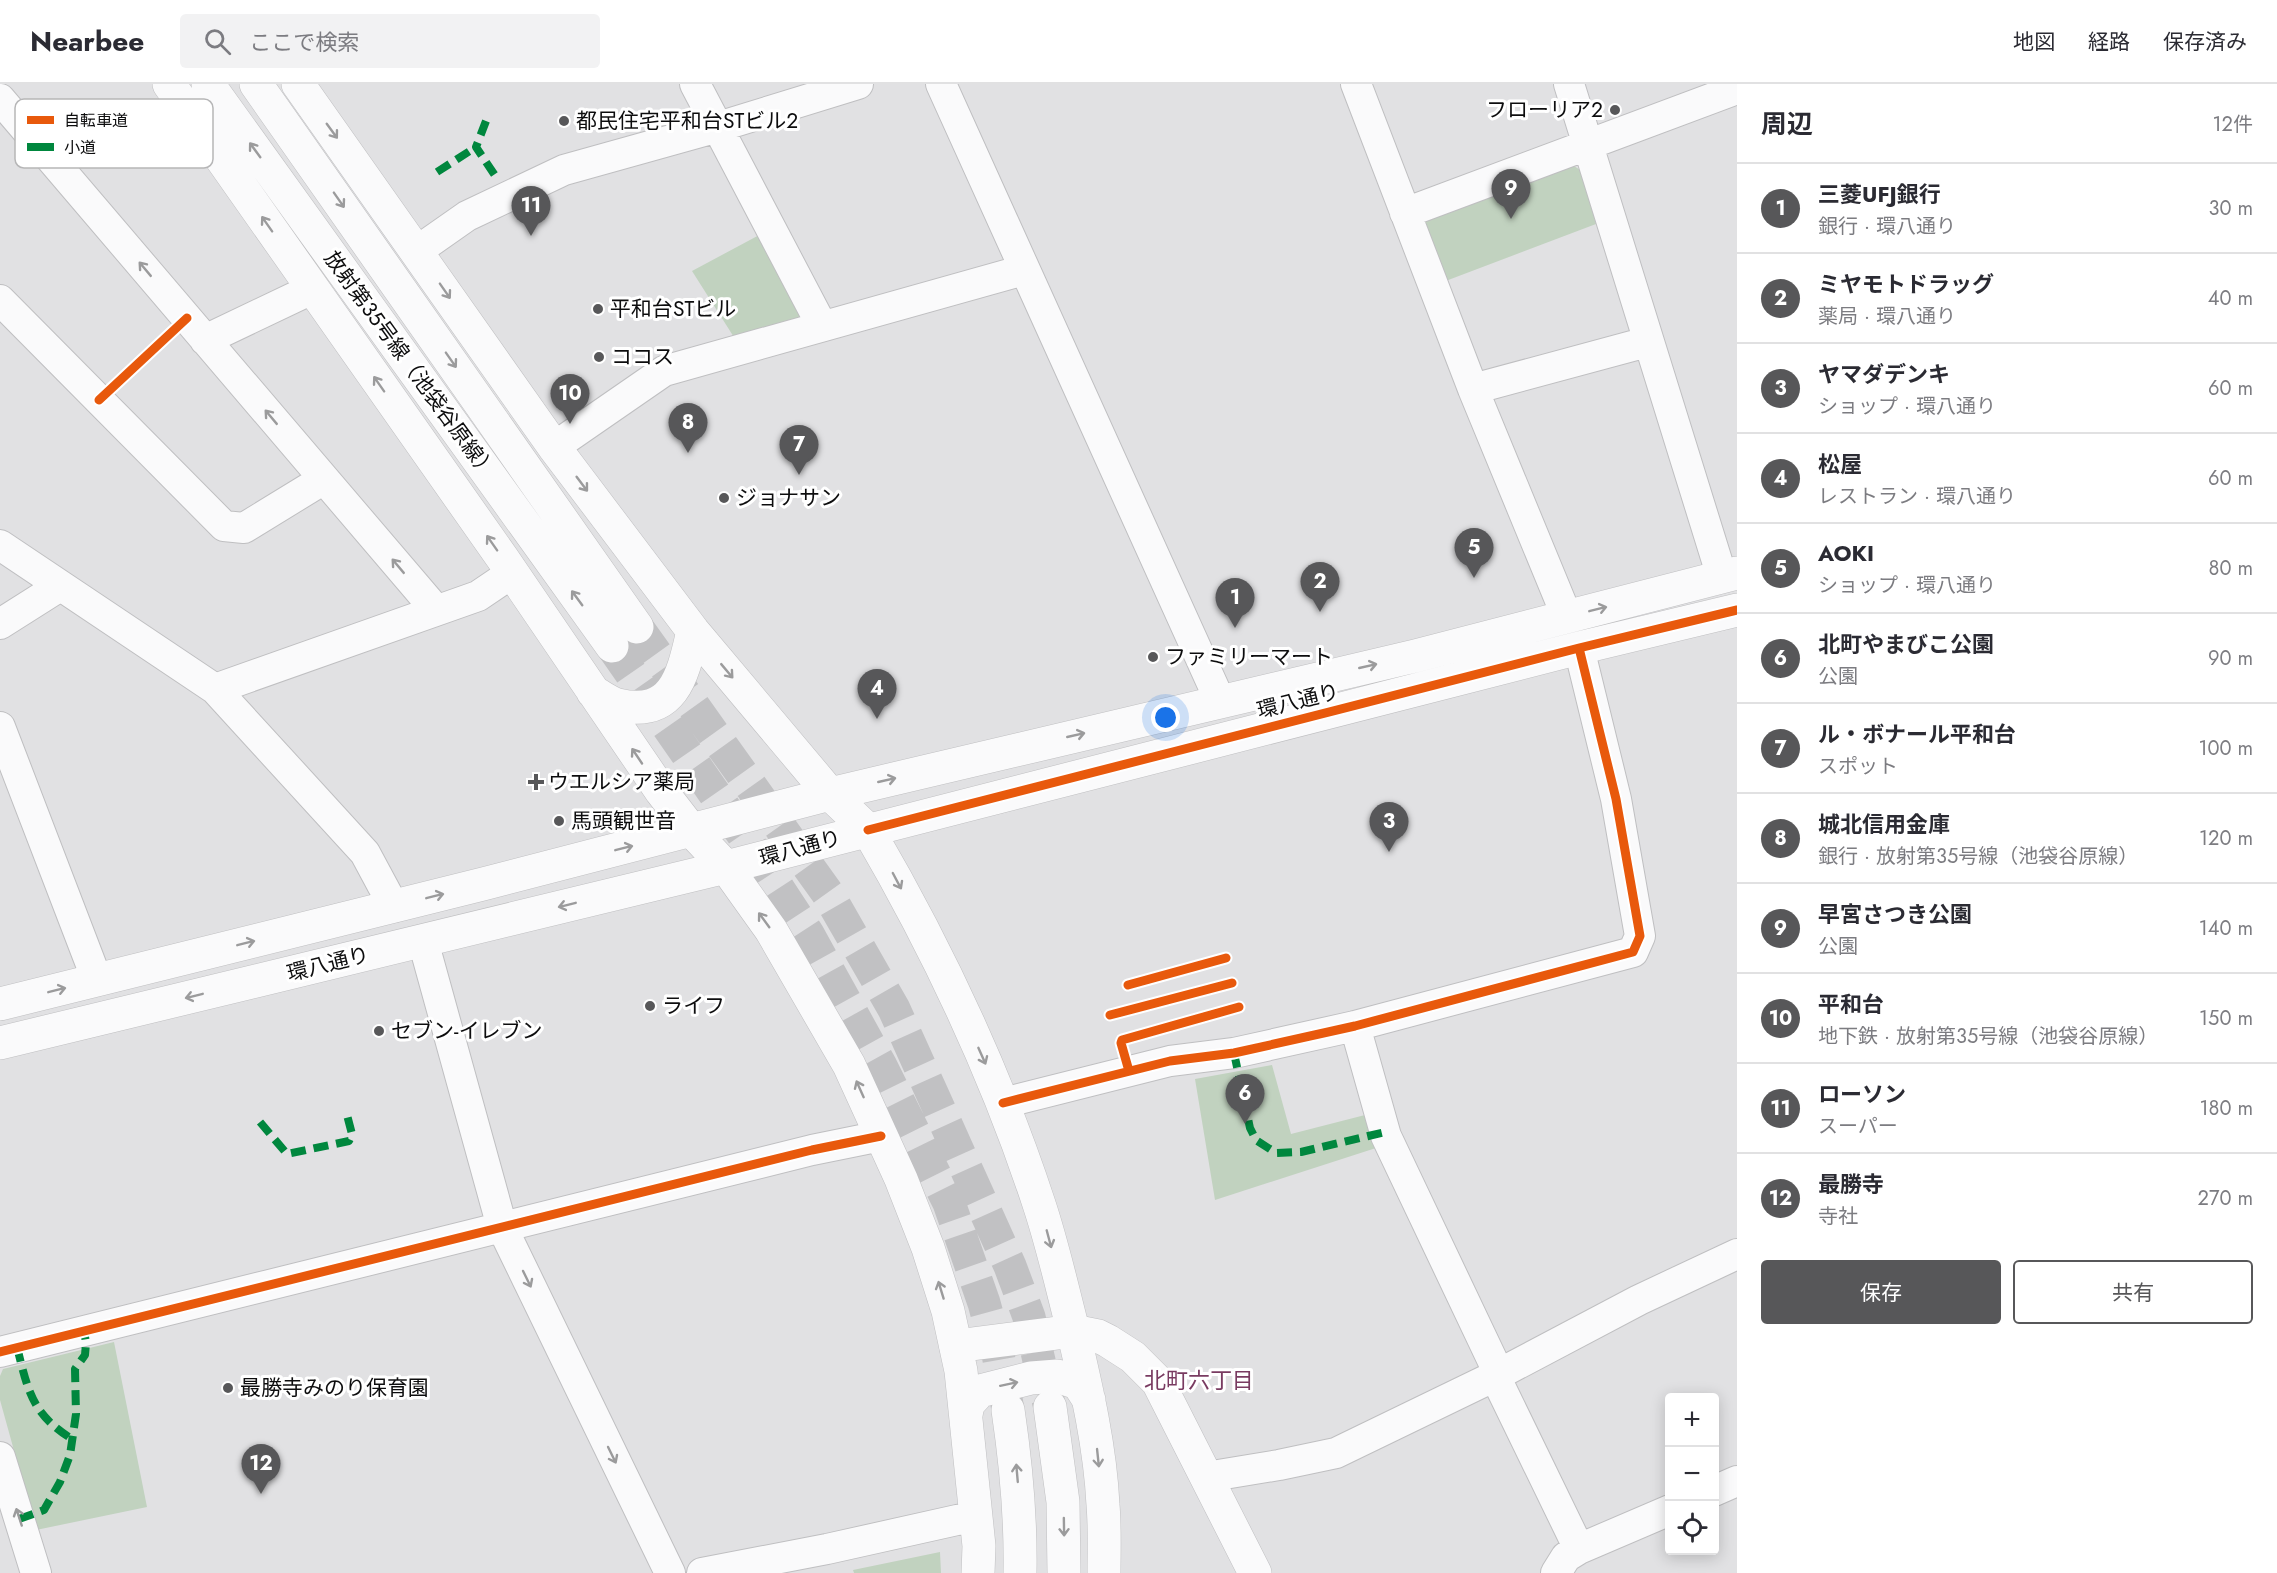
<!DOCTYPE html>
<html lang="ja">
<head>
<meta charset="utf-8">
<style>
	:root { --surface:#fff; --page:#f2f2f3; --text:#2b2b33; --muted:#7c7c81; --line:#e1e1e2; --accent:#575759 }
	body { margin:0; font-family:Jost,"Noto Sans JP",sans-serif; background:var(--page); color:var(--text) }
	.controls { position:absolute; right:18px; bottom:18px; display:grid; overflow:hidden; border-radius:6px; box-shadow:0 3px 15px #0003 }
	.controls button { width:54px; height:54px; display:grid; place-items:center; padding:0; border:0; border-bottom:2px solid var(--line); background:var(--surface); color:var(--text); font:30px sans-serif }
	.you { position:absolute; left:1166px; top:634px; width:21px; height:21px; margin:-15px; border:4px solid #fff; border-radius:50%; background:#1a73e8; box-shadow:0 0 0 9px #1a73e833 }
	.badge { display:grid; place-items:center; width:39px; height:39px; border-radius:50%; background:var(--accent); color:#fff; font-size:20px; font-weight:700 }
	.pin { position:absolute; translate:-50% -50px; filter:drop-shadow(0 2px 3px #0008) }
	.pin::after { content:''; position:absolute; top:32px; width:21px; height:18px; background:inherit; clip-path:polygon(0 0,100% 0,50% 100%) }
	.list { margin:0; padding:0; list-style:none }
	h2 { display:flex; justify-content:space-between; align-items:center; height:78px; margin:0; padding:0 24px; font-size:26px }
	h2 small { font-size:20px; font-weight:400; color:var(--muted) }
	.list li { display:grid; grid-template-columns:39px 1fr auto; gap:18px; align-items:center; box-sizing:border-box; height:90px; padding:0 24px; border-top:2px solid var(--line) }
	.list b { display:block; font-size:22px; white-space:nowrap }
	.list p { margin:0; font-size:20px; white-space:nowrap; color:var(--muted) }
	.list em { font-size:20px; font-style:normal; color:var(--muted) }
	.actions { display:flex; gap:12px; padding:18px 24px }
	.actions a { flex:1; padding:14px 0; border:2px solid var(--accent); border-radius:6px; text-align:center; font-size:21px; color:var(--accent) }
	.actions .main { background:var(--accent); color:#fff }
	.icon { flex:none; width:33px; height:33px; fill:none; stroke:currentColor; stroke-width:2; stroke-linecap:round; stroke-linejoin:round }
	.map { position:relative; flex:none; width:1737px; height:1489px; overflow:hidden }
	header { display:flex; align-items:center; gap:36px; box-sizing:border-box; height:84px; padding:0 30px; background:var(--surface); border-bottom:2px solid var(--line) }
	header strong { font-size:28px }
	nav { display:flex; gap:33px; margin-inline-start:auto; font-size:21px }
	.search { width:420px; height:54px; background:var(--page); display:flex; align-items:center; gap:15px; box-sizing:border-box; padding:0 21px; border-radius:6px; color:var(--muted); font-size:22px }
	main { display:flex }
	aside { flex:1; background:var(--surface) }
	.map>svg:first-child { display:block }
	.green { fill:#c1d2bf }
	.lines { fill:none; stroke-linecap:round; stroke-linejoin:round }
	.secondary-tunnel { stroke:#c1c1c3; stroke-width:33; stroke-dasharray:33 16; stroke-linecap:butt }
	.street-casing { stroke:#bfbfc1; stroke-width:32 }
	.secondary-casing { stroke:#bfbfc1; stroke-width:34 }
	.primary-casing { stroke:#bfbfc1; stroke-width:34 }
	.street { stroke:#fafafb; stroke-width:30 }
	.secondary { stroke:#fafafb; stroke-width:33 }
	.primary { stroke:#fafafb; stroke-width:33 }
	.quiet { stroke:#00873e; stroke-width:8; stroke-dasharray:15 8; stroke-linecap:butt }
	.cycleway-casing { stroke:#fff; stroke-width:13 }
	.cycleway { stroke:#e8590c; stroke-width:9 }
	.oneway { stroke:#9b9b9c }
	.poi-dot { fill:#575759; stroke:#fff; stroke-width:2 }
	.labels { text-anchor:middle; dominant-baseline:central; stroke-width:6; stroke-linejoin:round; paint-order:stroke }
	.poi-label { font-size:21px; fill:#0d0d0e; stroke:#fff; text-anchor:start }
	.street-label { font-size:21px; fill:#0d0d0e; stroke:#fff }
	.neighbourhood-label { font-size:22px; fill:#793b61; stroke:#fff }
	.key { fill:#fff; stroke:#b6b6b7; stroke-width:1.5 }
	.key-label { font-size:16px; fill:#0d0d0e }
</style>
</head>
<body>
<header>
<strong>Nearbee</strong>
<div class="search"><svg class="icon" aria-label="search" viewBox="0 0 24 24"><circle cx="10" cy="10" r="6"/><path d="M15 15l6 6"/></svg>ここで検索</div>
<nav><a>地図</a><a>経路</a><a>保存済み</a></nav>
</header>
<main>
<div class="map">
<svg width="1737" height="1489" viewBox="0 0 1737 1489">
	<rect width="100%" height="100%" fill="#e1e1e3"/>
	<path class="green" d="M 1569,79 L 1582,87 L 1596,140 L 1443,198 L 1424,141 L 1430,130 Z
		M 763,149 L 809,232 L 737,258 L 692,187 Z
		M 1272,981 L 1291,1050 L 1365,1031 L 1376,1064 L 1215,1116 L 1195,995 Z
		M 114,1258 L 147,1423 L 36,1446 L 0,1316 L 0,1292 L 3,1285 Z
		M 940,1468 L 941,1489 L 854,1489 L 853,1486 Z"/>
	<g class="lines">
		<path class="secondary-tunnel" d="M 637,543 L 828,810 L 894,925 L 1010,1182 L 1029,1233 L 1049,1320
			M 612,562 L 746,755 L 808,850 L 881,982 L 949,1119 L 984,1219 L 998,1270 L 1008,1326"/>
		<g class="street-casing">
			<path id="street" d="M 695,0 L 822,242
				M 941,0 L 1220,617
				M 1356,0 L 1473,305 L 1567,533
				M 1569,0 L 1722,493
				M 0,15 L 436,526
				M 1405,129 L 1737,5
				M 417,167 L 467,132 L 564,86 L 718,43 L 858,0
				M 0,216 L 224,442 L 244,444 L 324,395
				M 205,256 L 312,205
				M 1473,305 L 1647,258
				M 554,363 L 664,287 L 1024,186
				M 0,461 L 215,605 L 365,769 L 394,823
				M 0,540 L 60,502
				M 215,605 L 478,512 L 512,489
				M 0,643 L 97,896
				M 423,857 L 502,1143 L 670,1489
				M 1355,942 L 1386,1052 L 1499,1290
				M 1003,1019 L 1170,977 L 1234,969 L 1355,942 L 1633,868 L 1640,852 L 1616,715 L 1579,564
				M 0,1268 L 812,1066 L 881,1052
				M 1495,1292 L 1579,1465
				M 0,1373 L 36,1489
				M 1206,1393 L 1279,1381 L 1336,1369 L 1495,1292 L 1639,1216 L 1737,1170
				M 1714,1407 L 1737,1397
				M 702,1489 L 827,1465 L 957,1436 L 976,1434
				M 1556,1489 L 1566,1473 L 1579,1465 L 1670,1426"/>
		</g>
		<g class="secondary-casing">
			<path id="secondary" d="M 169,0 L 503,475 L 661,707 L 692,747 L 726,783
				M 208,0 L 612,562
				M 256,0 L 637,543
				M 298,0 L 554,363 L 693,547 L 830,710 L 868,746
				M 593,608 C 601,612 610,619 618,621 C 675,634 683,590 693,547
				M 956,1262 L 1073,1247 L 1098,1252 L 1108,1257 L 1133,1273 L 1158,1298 L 1255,1489
				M 1050,1323 L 1063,1418 L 1064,1489
				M 1008,1326 C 1016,1380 1021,1434 1020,1489"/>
		</g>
		<g class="primary-casing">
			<path id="primary" d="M 868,746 C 937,864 996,989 1039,1120 C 1052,1159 1061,1199 1071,1238 C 1085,1298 1100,1359 1103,1421 C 1105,1444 1104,1466 1104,1489
				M 726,783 L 771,846 L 849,981 L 901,1095 L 928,1164 L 948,1227 L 961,1287 L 979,1462 L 978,1489
				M 0,920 L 483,800 L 830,710 L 1415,572 L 1737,489
				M 0,959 L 726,783 L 1579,564 L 1737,526
				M 966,1331 L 968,1320 L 980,1307 L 1031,1294 L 1057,1292 L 1078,1299 L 1089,1316"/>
		</g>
		<use href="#street" class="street"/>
		<use href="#secondary" class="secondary"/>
		<use href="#primary" class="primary"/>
		<path class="quiet" d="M 486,37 L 476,63 L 498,96
			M 437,88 L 476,63
			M 1234,969 L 1250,1044 L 1256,1056 L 1276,1069 L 1301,1068 L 1385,1048
			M 260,1038 L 287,1070 L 349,1057 L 352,1050 L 346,1027
			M 17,1263 C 28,1307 32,1330 72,1355
			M 19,1435 L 44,1426 L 60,1398 L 70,1371 L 76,1330 L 75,1285 L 85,1271 L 86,1259 L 84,1246"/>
		<g class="cycleway-casing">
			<path id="cycleway" d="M 99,316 L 187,234
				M 868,746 L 1579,564 L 1737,526
				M 1128,901 L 1226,874
				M 1110,931 L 1232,899
				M 1129,987 L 1121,959 L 1122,956 L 1239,923
				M 1003,1019 L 1170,977 L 1234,969 L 1355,942 L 1633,868 L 1640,852 L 1616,715 L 1579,564
				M 0,1268 L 812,1066 L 881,1052"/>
		</g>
		<use href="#cycleway" class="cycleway"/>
	</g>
	<defs><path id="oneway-shaft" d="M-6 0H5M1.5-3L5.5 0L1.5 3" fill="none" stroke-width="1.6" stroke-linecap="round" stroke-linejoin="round" transform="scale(1.5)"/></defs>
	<g class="oneway">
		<use href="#oneway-shaft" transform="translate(332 47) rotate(54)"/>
		<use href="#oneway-shaft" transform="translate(255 66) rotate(-126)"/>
		<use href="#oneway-shaft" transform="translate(339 116) rotate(55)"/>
		<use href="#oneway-shaft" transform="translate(267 140) rotate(-125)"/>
		<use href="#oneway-shaft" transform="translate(145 185) rotate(-130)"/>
		<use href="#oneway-shaft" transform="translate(445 207) rotate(55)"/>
		<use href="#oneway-shaft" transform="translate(451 276) rotate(55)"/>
		<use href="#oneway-shaft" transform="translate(379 300) rotate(-125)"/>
		<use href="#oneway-shaft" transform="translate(271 333) rotate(-130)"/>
		<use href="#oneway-shaft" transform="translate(582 400) rotate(53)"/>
		<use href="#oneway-shaft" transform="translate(492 459) rotate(-125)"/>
		<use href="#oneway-shaft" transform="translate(398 482) rotate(-130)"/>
		<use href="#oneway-shaft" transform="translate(577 514) rotate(-126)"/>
		<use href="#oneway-shaft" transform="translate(1598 525) rotate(-14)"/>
		<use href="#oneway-shaft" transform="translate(1368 582) rotate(-13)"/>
		<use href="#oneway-shaft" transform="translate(727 587) rotate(50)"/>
		<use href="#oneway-shaft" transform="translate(1076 651) rotate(-13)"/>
		<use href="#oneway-shaft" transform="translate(637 672) rotate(-124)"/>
		<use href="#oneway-shaft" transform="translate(887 696) rotate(-13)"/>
		<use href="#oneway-shaft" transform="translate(624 764) rotate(-14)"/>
		<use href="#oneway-shaft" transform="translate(897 797) rotate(62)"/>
		<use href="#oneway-shaft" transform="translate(435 812) rotate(-14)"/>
		<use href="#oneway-shaft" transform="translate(567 821) rotate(166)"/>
		<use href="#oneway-shaft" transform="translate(764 836) rotate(-126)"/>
		<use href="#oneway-shaft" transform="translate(246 859) rotate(-14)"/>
		<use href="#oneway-shaft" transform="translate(57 906) rotate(-14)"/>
		<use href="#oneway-shaft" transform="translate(194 912) rotate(166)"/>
		<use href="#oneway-shaft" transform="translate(982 972) rotate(66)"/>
		<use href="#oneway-shaft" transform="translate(860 1005) rotate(-114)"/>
		<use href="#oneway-shaft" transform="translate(1049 1155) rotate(75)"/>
		<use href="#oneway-shaft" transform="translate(527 1195) rotate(64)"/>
		<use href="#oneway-shaft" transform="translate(941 1206) rotate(-107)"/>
		<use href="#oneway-shaft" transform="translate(1009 1300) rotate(-12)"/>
		<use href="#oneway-shaft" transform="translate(612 1371) rotate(64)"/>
		<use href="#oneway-shaft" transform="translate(1098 1374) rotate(84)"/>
		<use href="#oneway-shaft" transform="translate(1017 1389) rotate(-95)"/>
		<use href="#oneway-shaft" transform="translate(19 1433) rotate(-108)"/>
		<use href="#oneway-shaft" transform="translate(1064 1443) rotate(89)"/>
	</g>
	<g class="poi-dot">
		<circle cx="1615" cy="26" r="6"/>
		<circle cx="564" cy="37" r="6"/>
		<circle cx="598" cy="225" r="6"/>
		<circle cx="599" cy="273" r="6"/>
		<circle cx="724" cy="414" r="6"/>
		<circle cx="1153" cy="573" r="6"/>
		<path d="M533 689h6v6h6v6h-6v6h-6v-6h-6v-6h6z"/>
		<circle cx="559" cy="737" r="6"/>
		<circle cx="650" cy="922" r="6"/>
		<circle cx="379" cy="947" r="6"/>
		<circle cx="228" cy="1304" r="6"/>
	</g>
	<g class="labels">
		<g class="poi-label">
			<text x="1603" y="26" text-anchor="end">フローリア2</text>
			<text x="576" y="37">都民住宅平和台STビル2</text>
			<text x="610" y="225">平和台STビル</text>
			<text x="611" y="273">ココス</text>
			<text x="736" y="414">ジョナサン</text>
			<text x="1165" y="573">ファミリーマート</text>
			<text x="548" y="698">ウエルシア薬局</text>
			<text x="571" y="737">馬頭観世音</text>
			<text x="662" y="922">ライフ</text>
			<text x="391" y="947">セブン-イレブン</text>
			<text x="240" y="1304">最勝寺みのり保育園</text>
		</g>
		<g class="street-label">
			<text transform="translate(410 281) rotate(54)">放射第35号線（池袋谷原線）</text>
			<text transform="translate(1298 617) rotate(-14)">環八通り</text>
			<text transform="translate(800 764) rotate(-15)">環八通り</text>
			<text transform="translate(328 880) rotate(-14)">環八通り</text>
		</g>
		<g class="neighbourhood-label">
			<text x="1199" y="1296">北町六丁目</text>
		</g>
	</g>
	<rect x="15" y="15" width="198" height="69" rx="9" class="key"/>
	<rect x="27" y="32" width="27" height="8" fill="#e8590c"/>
	<rect x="27" y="59" width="27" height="8" fill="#00873e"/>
	<g class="key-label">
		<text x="64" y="42">自転車道</text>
		<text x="64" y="69">小道</text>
	</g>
</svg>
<div class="controls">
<button>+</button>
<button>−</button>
<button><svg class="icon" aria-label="locate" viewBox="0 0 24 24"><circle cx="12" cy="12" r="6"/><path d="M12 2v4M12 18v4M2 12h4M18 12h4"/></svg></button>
</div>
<div class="you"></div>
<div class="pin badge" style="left:1235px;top:544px">1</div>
<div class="pin badge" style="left:1320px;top:528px">2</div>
<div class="pin badge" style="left:1389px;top:768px">3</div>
<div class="pin badge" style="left:877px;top:635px">4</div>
<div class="pin badge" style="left:1474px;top:494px">5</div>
<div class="pin badge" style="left:1245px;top:1040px">6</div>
<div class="pin badge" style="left:799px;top:391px">7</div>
<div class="pin badge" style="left:688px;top:369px">8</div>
<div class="pin badge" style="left:1511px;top:135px">9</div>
<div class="pin badge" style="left:570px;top:340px">10</div>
<div class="pin badge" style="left:531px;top:152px">11</div>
<div class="pin badge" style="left:261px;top:1410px">12</div>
</div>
<aside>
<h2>周辺<small>12件</small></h2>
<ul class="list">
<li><span class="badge">1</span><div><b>三菱UFJ銀行</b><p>銀行 · 環八通り</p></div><em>30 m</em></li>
<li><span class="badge">2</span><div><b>ミヤモトドラッグ</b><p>薬局 · 環八通り</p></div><em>40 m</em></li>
<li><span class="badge">3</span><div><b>ヤマダデンキ</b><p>ショップ · 環八通り</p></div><em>60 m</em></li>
<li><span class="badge">4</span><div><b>松屋</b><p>レストラン · 環八通り</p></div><em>60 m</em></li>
<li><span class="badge">5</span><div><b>AOKI</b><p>ショップ · 環八通り</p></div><em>80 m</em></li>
<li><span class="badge">6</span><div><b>北町やまびこ公園</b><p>公園</p></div><em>90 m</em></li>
<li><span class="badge">7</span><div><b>ル・ボナール平和台</b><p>スポット</p></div><em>100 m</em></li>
<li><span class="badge">8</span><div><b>城北信用金庫</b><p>銀行 · 放射第35号線（池袋谷原線）</p></div><em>120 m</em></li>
<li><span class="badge">9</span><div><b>早宮さつき公園</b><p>公園</p></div><em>140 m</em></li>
<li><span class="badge">10</span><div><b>平和台</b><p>地下鉄 · 放射第35号線（池袋谷原線）</p></div><em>150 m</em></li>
<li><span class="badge">11</span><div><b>ローソン</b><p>スーパー</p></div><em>180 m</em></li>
<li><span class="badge">12</span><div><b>最勝寺</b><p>寺社</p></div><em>270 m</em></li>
</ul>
<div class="actions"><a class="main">保存</a><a>共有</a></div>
</aside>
</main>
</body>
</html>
